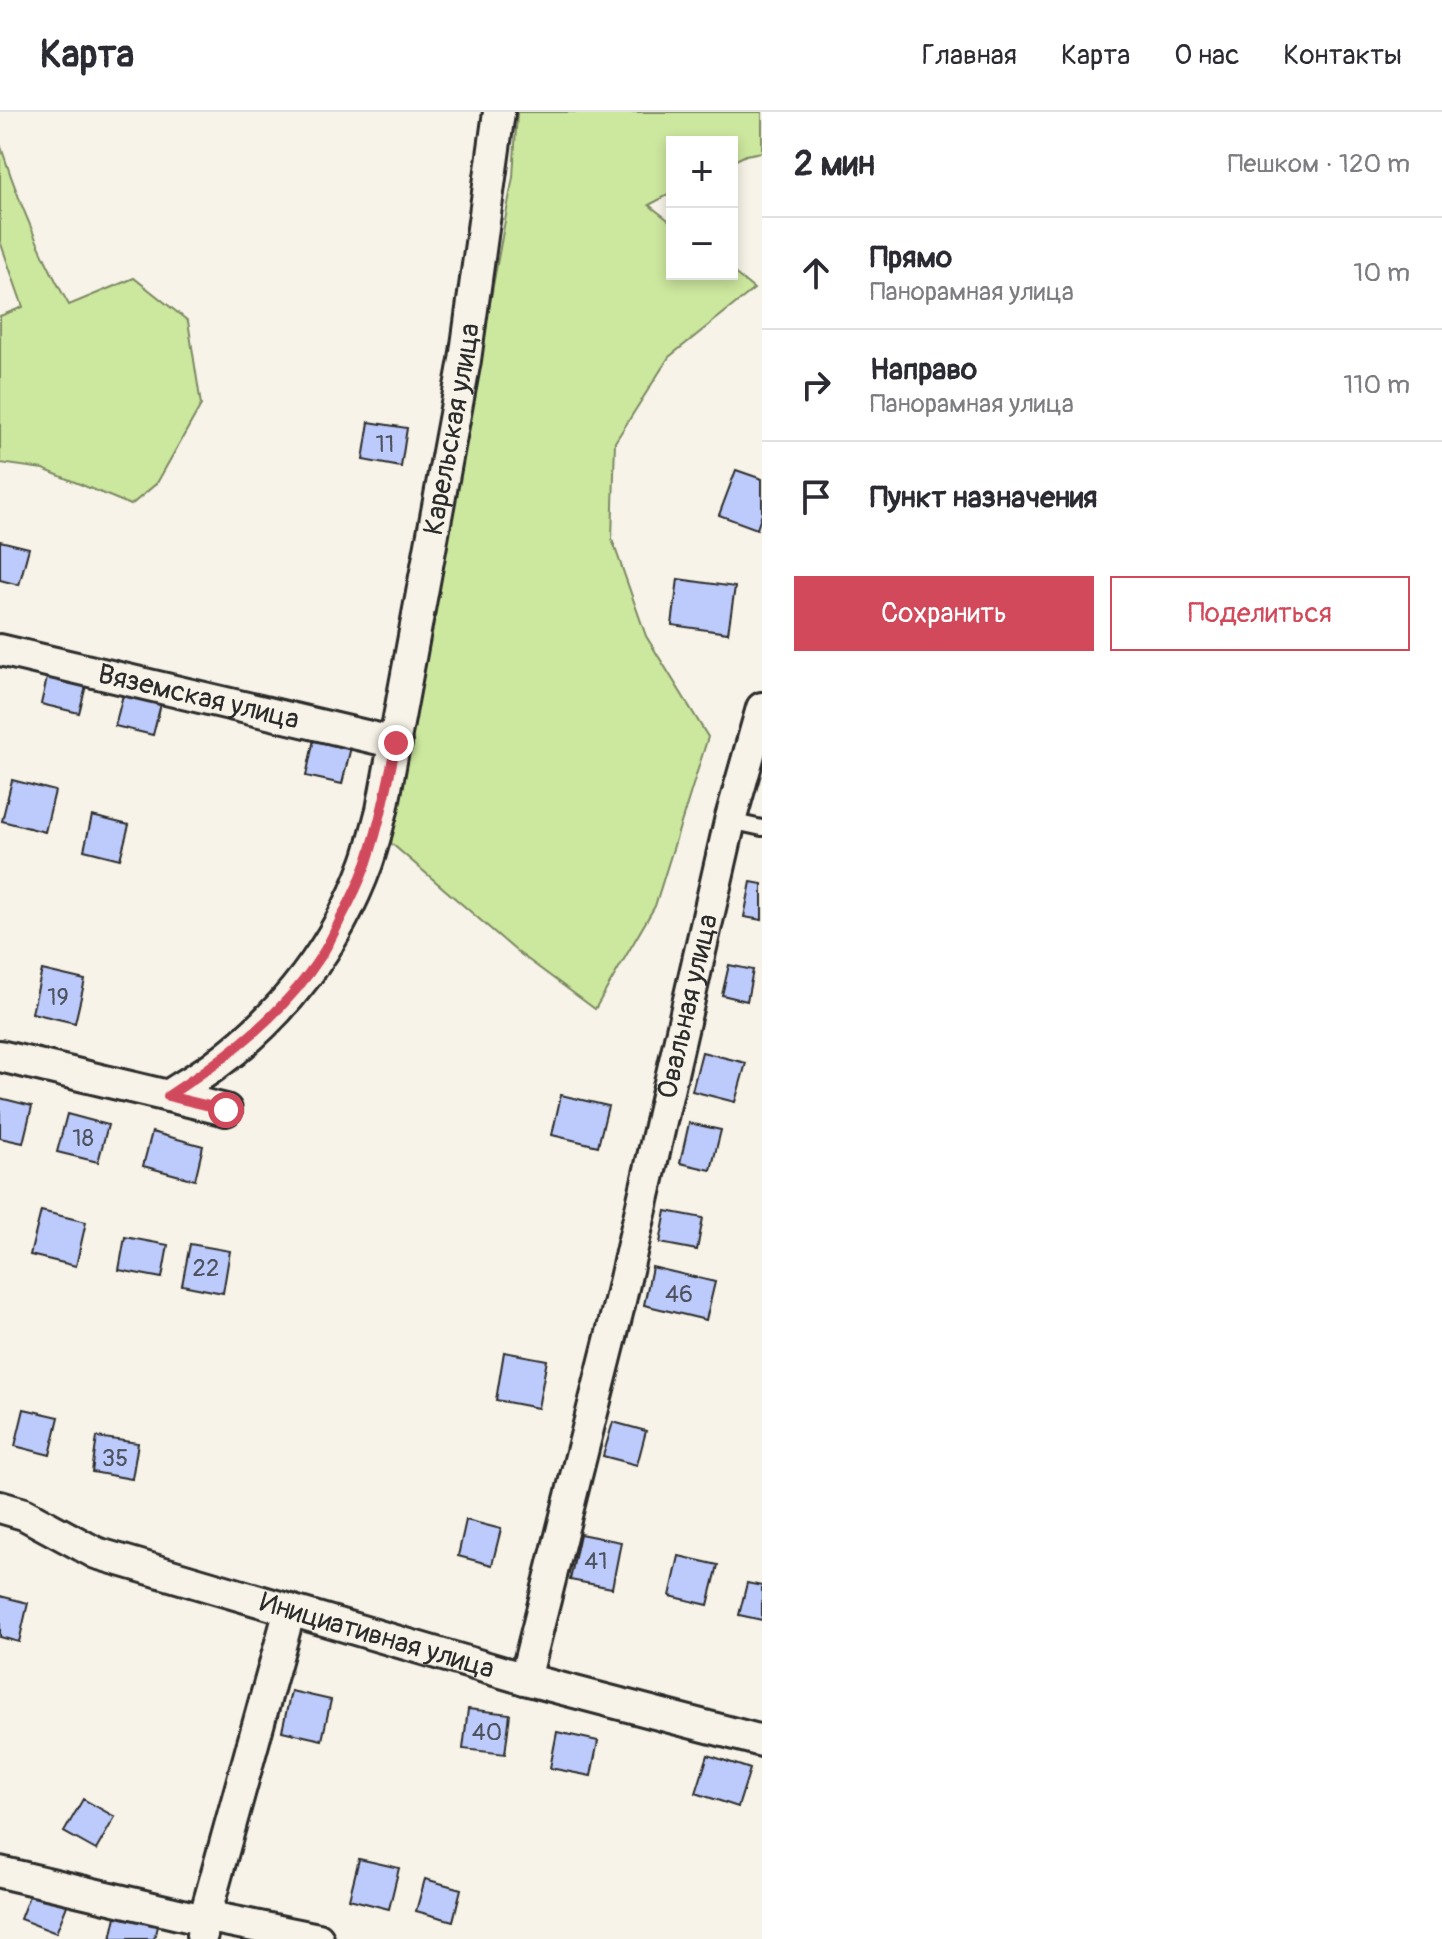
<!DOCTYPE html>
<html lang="ru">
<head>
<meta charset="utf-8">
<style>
	:root { --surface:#fff; --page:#f7f7f7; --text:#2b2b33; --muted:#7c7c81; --line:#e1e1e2; --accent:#d1495b }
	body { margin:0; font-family:Pangolin,sans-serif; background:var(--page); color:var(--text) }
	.controls { position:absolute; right:24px; top:24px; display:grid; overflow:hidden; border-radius:0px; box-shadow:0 4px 12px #0003 }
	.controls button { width:72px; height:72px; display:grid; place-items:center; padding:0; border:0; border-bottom:2px solid var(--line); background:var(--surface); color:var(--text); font:40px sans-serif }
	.stop { position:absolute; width:24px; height:24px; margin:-18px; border:6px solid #d1495b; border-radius:50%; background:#fff }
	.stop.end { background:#d1495b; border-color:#fff; box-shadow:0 2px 8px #0008 }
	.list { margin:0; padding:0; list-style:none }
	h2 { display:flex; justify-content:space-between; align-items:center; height:104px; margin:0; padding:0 32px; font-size:34px }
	h2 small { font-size:26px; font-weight:400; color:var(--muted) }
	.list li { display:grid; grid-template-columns:52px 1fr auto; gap:24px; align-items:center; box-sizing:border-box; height:112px; padding:0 32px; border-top:2px solid var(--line) }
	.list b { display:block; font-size:30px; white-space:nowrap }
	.list p { margin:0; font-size:26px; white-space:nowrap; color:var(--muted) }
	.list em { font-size:26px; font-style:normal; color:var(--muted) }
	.actions { display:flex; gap:16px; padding:24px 32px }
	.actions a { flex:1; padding:18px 0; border:2px solid var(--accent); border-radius:0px; text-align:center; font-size:28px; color:var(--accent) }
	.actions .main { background:var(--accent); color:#fff }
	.icon { flex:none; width:44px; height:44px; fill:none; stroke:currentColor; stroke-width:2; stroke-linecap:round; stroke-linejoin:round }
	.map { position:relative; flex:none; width:762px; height:1827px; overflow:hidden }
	header { display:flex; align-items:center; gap:48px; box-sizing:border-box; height:112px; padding:0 40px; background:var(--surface); border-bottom:2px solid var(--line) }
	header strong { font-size:38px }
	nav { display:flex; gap:44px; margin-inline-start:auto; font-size:28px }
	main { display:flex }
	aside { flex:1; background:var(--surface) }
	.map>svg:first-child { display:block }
	.green { fill:#cce79e; stroke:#7c8964; stroke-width:2 }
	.building { fill:#bccbfb; stroke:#2b2b2b; stroke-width:2 }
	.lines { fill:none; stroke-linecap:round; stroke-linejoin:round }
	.lane-casing { stroke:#2b2b2b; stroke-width:20 }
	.street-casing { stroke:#2b2b2b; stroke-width:36 }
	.lane { stroke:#f7f3e8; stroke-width:14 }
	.street { stroke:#f7f3e8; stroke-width:30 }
	.route { stroke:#d1495b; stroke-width:10 }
	.labels { text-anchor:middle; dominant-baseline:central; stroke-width:6; stroke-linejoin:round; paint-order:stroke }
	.number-label { font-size:24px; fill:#4f535f }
	.street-label { font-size:28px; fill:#2b2b2b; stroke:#f7f3e8 }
</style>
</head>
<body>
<header>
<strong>Карта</strong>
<nav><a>Главная</a><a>Карта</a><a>О нас</a><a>Контакты</a></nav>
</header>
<main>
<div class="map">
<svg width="762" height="1827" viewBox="0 0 762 1827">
	<rect width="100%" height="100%" fill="#f7f3e8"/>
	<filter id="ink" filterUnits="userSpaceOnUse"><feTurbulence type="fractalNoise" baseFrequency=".0125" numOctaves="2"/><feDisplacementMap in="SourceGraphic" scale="16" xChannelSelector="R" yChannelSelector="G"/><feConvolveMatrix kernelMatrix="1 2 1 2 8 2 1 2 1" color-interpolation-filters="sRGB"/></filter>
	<g filter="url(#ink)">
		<path class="green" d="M 517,0 L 762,0 L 762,40 L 746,43 L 732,50 L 732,30 L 672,30 L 672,81 L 649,93 L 672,111 L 672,162 L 732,162 L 732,159 L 754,177 L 669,245 L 615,330 L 612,427 L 646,524 L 708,625 L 655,794 L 595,897 L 515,838 L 391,731 L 513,65 Z
			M 0,32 C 18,88 40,142 69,193 L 134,166 L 188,209 L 201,293 L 157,371 L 131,393 L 43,357 L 0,351 L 0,204 L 23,195 L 0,129 Z"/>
		<path class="building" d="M 369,310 L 407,316 L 401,355 L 363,348 Z
			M 736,358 L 762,367 L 762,402 L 757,417 L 719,403 Z
			M 0,429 L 29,436 L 19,473 L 0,468 Z
			M 678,467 L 735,475 L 728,521 L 672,513 Z
			M 50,553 L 89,562 L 79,601 L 41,592 Z
			M 125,575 L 163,584 L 153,623 L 115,614 Z
			M 314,627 L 351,635 L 342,672 L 306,664 Z
			M 12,668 L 55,679 L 45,720 L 2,709 Z
			M 92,704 L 129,713 L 120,747 L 84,738 Z
			M 751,770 L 762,772 L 762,808 L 744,805 Z
			M 729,853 L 753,858 L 747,889 L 722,883 Z
			M 42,858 L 85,868 L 75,911 L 32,901 Z
			M 702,940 L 746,951 L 735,990 L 692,979 Z
			M 561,983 L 608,994 L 598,1034 L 552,1023 Z
			M 0,986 L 32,994 L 23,1031 L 0,1026 Z
			M 67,1002 L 108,1013 L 98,1050 L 57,1040 Z
			M 689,1011 L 721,1018 L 711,1058 L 680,1051 Z
			M 152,1020 L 203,1034 L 195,1068 L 143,1054 Z
			M 41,1099 L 86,1110 L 76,1154 L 30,1143 Z
			M 666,1099 L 703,1106 L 697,1138 L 660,1131 Z
			M 125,1125 L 168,1133 L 162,1166 L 119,1158 Z
			M 190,1132 L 230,1139 L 223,1181 L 182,1173 Z
			M 652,1155 L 715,1170 L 706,1208 L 644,1193 Z
			M 504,1240 L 547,1248 L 538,1296 L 496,1288 Z
			M 24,1297 L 59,1305 L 50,1343 L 15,1334 Z
			M 613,1310 L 646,1319 L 637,1353 L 603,1344 Z
			M 97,1325 L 138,1331 L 132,1367 L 92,1360 Z
			M 466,1408 L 501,1417 L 492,1453 L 458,1444 Z
			M 580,1422 L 621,1430 L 612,1476 L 570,1468 Z
			M 679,1444 L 718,1453 L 708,1493 L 670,1484 Z
			M 747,1471 L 762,1474 L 762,1508 L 739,1503 Z
			M 0,1484 L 28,1491 L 19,1530 L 0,1525 Z
			M 291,1579 L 331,1588 L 322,1628 L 282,1619 Z
			M 468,1597 L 510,1602 L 505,1642 L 463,1637 Z
			M 557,1620 L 598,1629 L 591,1664 L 550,1656 Z
			M 708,1643 L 750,1657 L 738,1695 L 696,1681 Z
			M 83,1687 L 115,1705 L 96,1738 L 64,1720 Z
			M 359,1747 L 399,1756 L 389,1797 L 349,1787 Z
			M 425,1767 L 461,1777 L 453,1809 L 416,1799 Z
			M 34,1771 L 70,1786 L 56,1821 L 20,1807 Z
			M 119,1791 L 160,1801 L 154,1827 L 111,1827 Z"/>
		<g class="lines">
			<g class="lane-casing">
				<path id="lane" d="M 730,709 L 762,716"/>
			</g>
			<g class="street-casing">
				<g id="street">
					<path id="s1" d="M 0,538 L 396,631"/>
					<path id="s2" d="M 0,944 L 168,984 C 183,974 199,965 214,954 C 284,903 337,833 367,751 C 373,734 377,716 382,698 L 465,248 L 499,0"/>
					<path d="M 168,984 L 226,998"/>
					<path id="s3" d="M 0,1395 L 24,1402 L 96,1441 L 525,1567 L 762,1629"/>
					<path id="s4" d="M 525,1567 L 619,1193 L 730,709 L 762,596"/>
					<path d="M 0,1760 L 204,1808 L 290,1498"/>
					<path d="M 202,1823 L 205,1804 L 318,1827"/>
				</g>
			</g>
			<use href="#lane" class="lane"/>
			<use href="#street" class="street"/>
		</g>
	</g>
	<g class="lines" filter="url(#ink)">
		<path class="route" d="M 226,998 L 168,984 C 226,946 283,903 321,844 C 329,832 335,819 341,806 C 351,788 360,769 367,750 C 380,711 388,671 396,631"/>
	</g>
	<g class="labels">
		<g class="number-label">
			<text x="385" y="332">11</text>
			<text x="58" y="885">19</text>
			<text x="83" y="1026">18</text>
			<text x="206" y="1156">22</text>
			<text x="679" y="1182">46</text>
			<text x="115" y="1346">35</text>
			<text x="596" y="1449">41</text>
			<text x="487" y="1620">40</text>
		</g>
		<g class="street-label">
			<text stroke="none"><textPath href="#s2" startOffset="928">Карельская улица</textPath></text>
			<text stroke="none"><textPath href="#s1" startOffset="204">Вяземская улица</textPath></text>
			<text stroke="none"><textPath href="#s4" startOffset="692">Овальная улица</textPath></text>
			<text stroke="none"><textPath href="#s3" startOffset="400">Инициативная улица</textPath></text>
		</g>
	</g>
</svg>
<div class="controls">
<button>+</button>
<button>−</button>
</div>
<div class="stop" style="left:226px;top:998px"></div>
<div class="stop end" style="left:396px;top:631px"></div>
</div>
<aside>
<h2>2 мин<small>Пешком · 120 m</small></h2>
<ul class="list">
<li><svg class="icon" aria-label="ahead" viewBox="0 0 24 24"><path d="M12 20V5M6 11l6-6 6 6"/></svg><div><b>Прямо</b><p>Панорамная улица</p></div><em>10 m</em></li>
<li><svg class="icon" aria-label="right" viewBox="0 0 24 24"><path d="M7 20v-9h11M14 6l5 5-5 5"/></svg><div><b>Направо</b><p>Панорамная улица</p></div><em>110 m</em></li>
<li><svg class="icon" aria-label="arrive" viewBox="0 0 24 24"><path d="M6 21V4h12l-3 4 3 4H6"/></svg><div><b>Пункт назначения</b></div></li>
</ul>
<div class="actions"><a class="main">Сохранить</a><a>Поделиться</a></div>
</aside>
</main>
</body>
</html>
